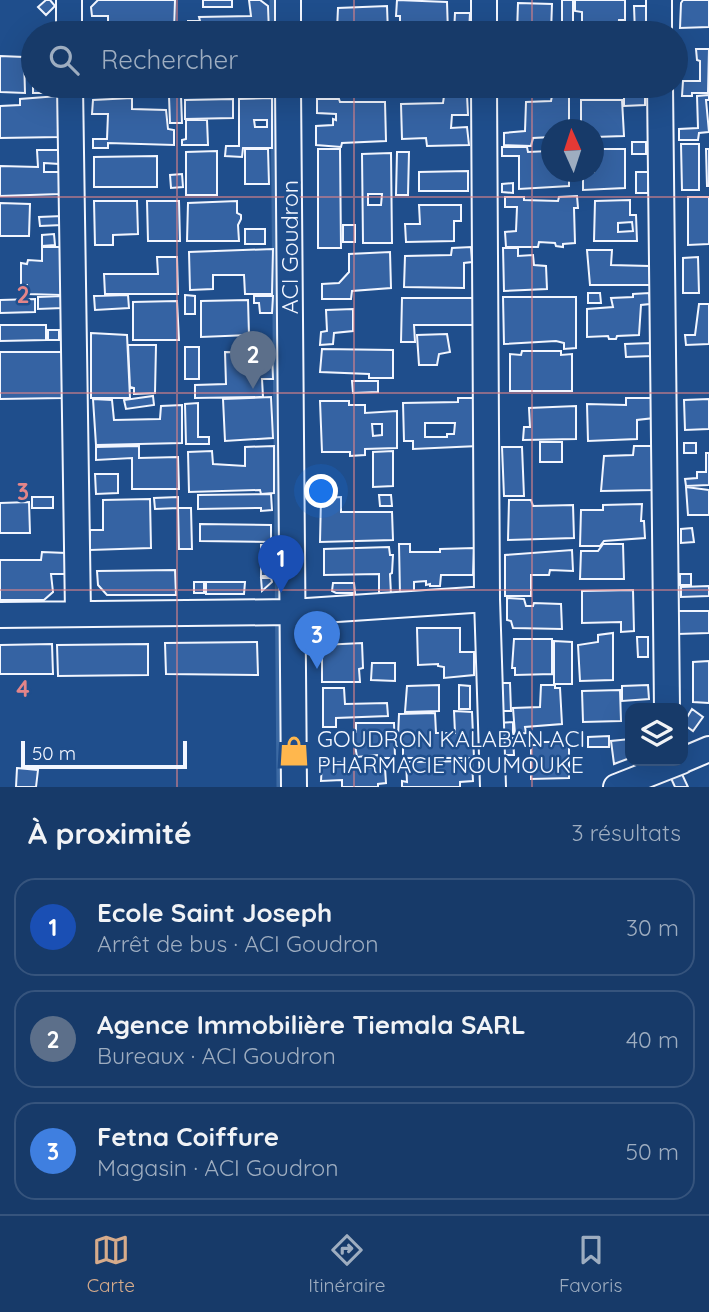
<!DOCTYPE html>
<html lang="fr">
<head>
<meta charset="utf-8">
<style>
	:root { --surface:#173a69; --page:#20416f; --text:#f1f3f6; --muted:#9eadc0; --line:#36547d; --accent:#d6ab8b }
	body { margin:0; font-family:Quicksand,sans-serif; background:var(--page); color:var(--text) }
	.controls { position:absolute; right:21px; bottom:21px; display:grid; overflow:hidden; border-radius:14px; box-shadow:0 7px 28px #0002 }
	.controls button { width:63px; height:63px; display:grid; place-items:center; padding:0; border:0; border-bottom:2px solid var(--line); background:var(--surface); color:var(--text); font:35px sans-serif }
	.compass { position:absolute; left:541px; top:119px; width:63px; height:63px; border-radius:50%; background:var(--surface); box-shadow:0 7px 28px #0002; rotate:357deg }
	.scale { position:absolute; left:21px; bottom:18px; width:166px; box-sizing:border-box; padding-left:7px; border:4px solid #f2f6ff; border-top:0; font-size:19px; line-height:24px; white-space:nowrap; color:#f2f6ff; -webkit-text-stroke:5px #1f4e8c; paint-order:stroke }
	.you { position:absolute; left:322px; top:492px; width:24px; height:24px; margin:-18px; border:5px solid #fff; border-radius:50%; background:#1a73e8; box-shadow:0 0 0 10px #1a73e833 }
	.badge { display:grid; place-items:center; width:46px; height:46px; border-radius:50%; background:var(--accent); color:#fff; font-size:23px; font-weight:700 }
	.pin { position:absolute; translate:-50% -58px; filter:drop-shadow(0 2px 4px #0008) }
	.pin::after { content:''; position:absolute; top:37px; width:24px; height:21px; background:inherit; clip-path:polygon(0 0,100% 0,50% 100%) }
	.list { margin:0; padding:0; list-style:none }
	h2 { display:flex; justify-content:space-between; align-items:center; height:91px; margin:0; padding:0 28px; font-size:30px }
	h2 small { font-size:23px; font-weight:400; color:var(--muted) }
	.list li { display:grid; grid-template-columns:46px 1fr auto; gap:21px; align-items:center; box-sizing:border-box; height:98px; margin:0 14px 14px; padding:0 14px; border:2px solid var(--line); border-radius:21px }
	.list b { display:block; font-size:26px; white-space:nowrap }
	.list p { margin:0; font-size:23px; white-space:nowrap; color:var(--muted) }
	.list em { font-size:23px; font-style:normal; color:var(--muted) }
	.icon { flex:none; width:38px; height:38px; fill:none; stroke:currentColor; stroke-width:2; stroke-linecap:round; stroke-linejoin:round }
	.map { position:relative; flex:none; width:709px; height:787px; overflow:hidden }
	.search { position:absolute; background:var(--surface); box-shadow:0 7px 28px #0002; left:21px; right:21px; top:21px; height:77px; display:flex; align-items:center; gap:18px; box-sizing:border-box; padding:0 24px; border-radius:38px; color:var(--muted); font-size:26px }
	.sheet { height:427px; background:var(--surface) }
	nav { display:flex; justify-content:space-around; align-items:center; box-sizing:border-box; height:98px; border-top:2px solid var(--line); background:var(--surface); font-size:19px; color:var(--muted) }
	nav a { display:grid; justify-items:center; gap:4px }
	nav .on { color:var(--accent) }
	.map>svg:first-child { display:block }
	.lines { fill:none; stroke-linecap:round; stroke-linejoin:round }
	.stream { stroke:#3b69a3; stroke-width:7 }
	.building { fill:#3563a3; stroke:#f2f6ff; stroke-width:2; fill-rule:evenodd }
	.minor-casing { stroke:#f2f6ff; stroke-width:28 }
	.minor { stroke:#1f4e8c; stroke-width:24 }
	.grid { fill:none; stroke:#e38589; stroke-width:2; stroke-opacity:0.55 }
	.labels { text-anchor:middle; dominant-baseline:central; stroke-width:5; stroke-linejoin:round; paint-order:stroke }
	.street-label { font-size:23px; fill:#f2f6ff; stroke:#1f4e8c }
	.poi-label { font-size:23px; fill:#f2f6ff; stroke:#1f4e8c; text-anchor:start }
	.grid-label { font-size:23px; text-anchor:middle; font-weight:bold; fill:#e38589; stroke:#1f4e8c; stroke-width:5; stroke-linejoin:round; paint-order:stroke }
</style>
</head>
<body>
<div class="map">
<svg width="709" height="787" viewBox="0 0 709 787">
	<rect width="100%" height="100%" fill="#1f4e8c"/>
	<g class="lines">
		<path class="stream" d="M 273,0 L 273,33
			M 274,86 L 280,787"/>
	</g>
	<path class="building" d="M 46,0 L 50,0 L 55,6 L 46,15 L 38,7 Z
		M 98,0 L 175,0 L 174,33 L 108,33 L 108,16 L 92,16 L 91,7 Z
		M 203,0 L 232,0 L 232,7 L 203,7 Z
		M 249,0 L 260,0 L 268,6 L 269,33 L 231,33 L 231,30 L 223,31 L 223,33 L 187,33 L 188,21 L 200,21 L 199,17 L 251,16 Z
		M 397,0 L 447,2 L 448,33 L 400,33 L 400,16 L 396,16 Z
		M 562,0 L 573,0 L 573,26 L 562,26 Z
		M 575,0 L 625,0 L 625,20 L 619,20 L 618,33 L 582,33 L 582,12 L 575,11 Z
		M 683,0 L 709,0 L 709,27 L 680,28 L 681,3 Z
		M 518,3 L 552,4 L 551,33 L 517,33 Z
		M 387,6 L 388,33 L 318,33 L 337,30 L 338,8 Z
		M 634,6 L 646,6 L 646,33 L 635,33 Z
		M 455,13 L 470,13 L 469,33 L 454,33 Z
		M 696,49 L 709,49 L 708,93 L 692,93 L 692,96 L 682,96 L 683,81 L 700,81 L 700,61 L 697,60 Z
		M 0,56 L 24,57 L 25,93 L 0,92 Z
		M 33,76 L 33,86 L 44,86 L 44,93 L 33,93 Z
		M 112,86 L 161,86 L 161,92 L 113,92 Z
		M 171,86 L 181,86 L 181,94 L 171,94 Z
		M 247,86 L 268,86 L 267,96 L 247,96 Z
		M 348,86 L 348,96 L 320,97 L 319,87 Z
		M 401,86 L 459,86 L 459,94 L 401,94 Z
		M 530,86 L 568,86 L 568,90 L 529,90 Z
		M 588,86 L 629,86 L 629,93 L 588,94 Z
		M 645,94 L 645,105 L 624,106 L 624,95 Z
		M 467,95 L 468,115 L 452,115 L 451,128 L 467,127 L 469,145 L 427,146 L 426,138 L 402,139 L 401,104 L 443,103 L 444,96 Z
		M 569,95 L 569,130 L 552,130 L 552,137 L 533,138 L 531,146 L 504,145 L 504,133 L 525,131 L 526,102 L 551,101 L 552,96 Z
		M 709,95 L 709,100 L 706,100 L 709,132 L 699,133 L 698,140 L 679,140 L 679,129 L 698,128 L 697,96 Z
		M 58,96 L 59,137 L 0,138 L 0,106 L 20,105 L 20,99 Z
		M 169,96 L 181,96 L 182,123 L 170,123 Z
		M 132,98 L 132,109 L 166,110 L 168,129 L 174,130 L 174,145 L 108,143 L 108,148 L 93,148 L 93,139 L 107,139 L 108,114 L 92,114 L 93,100 Z
		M 272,98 L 272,148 L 243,148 L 242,157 L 225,156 L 226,146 L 239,146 L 239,99 ZM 254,120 L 267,120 L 267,127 L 255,127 Z
		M 233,99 L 233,118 L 185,119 L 185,100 Z
		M 317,99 L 339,99 L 340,102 L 385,102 L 386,141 L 342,143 L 341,147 L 316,145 L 316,126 L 333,125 L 333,119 L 336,120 L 336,114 L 317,113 Z
		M 581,100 L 622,100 L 624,136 L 594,137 L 594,130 L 581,130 Z
		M 186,120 L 207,120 L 208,145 L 182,145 L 182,140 L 186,139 Z
		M 632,142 L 646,142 L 646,154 L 632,154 Z
		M 681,144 L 699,144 L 699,190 L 682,190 Z
		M 502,147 L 527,147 L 528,152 L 550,151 L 552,172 L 569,172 L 569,186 L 519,189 L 519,156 L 502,156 Z
		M 245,149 L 268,149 L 269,184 L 245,184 Z
		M 318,149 L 340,149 L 341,248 L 318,248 Z
		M 594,149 L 625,149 L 625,188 L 583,190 L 583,172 L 594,172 Z
		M 706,149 L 709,149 L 709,186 L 707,186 Z
		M 37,150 L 60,150 L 60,194 L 0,196 L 0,166 L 38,167 ZM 44,163 L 59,164 L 59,172 L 44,172 Z
		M 217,151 L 217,195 L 186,195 L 186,152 Z
		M 397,152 L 409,152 L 408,195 L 396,195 Z
		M 391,153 L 392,243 L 363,243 L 362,154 ZM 368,194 L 382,194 L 381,205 L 368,205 Z
		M 157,156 L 157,187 L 94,187 L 94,157 Z
		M 468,171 L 468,191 L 419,191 L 419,172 Z
		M 636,172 L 648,172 L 648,193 L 636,193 Z
		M 182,174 L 183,187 L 171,188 L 170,175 Z
		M 513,183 L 513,193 L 502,192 L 502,184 Z
		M 577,196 L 578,208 L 574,208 L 575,243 L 563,244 L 563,247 L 556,246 L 555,243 L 539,242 L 538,247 L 506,247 L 505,232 L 516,231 L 517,207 L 505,207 L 505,197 L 524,197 L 524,200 L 558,201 L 559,197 Z
		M 688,197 L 709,197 L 709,244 L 688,245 Z
		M 630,200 L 630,215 L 636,215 L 637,241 L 594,241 L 595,201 ZM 632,222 L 633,231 L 618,232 L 618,223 Z
		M 94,201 L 137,201 L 138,234 L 113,235 L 113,245 L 95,245 Z
		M 147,201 L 179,201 L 180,241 L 148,241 Z
		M 237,201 L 237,213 L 241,215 L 241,219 L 238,225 L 239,241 L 187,241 L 188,203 Z
		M 0,203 L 30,204 L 29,236 L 0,236 Z
		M 419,205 L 461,205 L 461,221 L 454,221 L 454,241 L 406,242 L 405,224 L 420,224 Z
		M 62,216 L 62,225 L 40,226 L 39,217 Z
		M 343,225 L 355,225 L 355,242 L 343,242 Z
		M 245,229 L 265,229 L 265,244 L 245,244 Z
		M 54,234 L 55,245 L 42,246 L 42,235 Z
		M 42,247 L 60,247 L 61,295 L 27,294 L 27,285 L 21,285 L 21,263 L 27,264 L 28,260 L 42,261 Z
		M 471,247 L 472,262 L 464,263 L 464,288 L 404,287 L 405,256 L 451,255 L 452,248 Z
		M 503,248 L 518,248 L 518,256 L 533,255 L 534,265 L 546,266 L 547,289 L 504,291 Z
		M 273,249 L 272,294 L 245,294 L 244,275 L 213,275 L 213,289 L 190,290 L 189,252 Z
		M 587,250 L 612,250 L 611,265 L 649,266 L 650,285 L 590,285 Z
		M 390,252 L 391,288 L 352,291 L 351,299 L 322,299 L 322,284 L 339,283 L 349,272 L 349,254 Z
		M 157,257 L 177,257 L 178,294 L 105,294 L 104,274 L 158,274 Z
		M 698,257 L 699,293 L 683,293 L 683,258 Z
		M 588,293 L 600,293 L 601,303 L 588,303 Z
		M 649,293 L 650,304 L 641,305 L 639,335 L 617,336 L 616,339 L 609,339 L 608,336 L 587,337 L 587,309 L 613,307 L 611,298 L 633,297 L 633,294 Z
		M 128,295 L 129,308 L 95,310 L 94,296 Z
		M 185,295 L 195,296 L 195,314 L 185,314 Z
		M 62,296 L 62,308 L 38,309 L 38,297 Z
		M 254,296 L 273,296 L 272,313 L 260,313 L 259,303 L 254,303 Z
		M 503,297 L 576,297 L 576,348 L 564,349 L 564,343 L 556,341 L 504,344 Z
		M 402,298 L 473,298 L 474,325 L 414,325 L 415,342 L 401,342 Z
		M 35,299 L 35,312 L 0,313 L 0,300 Z
		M 248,300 L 249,335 L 201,337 L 201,301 Z
		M 177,301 L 179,340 L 133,340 L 133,302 Z
		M 699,304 L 709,304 L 709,344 L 686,345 L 685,335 L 695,335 Z
		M 353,309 L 353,331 L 334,333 L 333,344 L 320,345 L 321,332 L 327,331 L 326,310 Z
		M 0,325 L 46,325 L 46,340 L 0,341 Z
		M 48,330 L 59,330 L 59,340 L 48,340 Z
		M 91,333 L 127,335 L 130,398 L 91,398 Z
		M 447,334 L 450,352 L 439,354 L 437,365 L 419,365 L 417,335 Z
		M 651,343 L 652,356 L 626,357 L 625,344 Z
		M 128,345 L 156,345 L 155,393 L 134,394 L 134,388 L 130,387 Z
		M 185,347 L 199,347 L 199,379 L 185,379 Z
		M 322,349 L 393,350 L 393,378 L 369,378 L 369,374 L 320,372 Z
		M 522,351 L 561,351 L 561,355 L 572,354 L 572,391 L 510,391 L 510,354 L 521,355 Z
		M 0,352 L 64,352 L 63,398 L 0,399 Z
		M 225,352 L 272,353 L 273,379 L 262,379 L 263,397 L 195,398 L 195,385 L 226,384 Z
		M 352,381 L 378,381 L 378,392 L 353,393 Z
		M 153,396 L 154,405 L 126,409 L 124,400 Z
		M 271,397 L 273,438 L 225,441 L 223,399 Z
		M 458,398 L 476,398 L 478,446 L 413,449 L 413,441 L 404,441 L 403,403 L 458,402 ZM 425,423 L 455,423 L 454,434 L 447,434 L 447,437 L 425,437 Z
		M 626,398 L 654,398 L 654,418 L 637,420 L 637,439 L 588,441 L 587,404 L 626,405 Z
		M 93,399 L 112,400 L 114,420 L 160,419 L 161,406 L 182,405 L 182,443 L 96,445 Z
		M 709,399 L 709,429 L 685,430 L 684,400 Z
		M 320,401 L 349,401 L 349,405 L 365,405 L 365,413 L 397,411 L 397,448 L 365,449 L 365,455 L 350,456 L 350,452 L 322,452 ZM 372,424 L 382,424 L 382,435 L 373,436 Z
		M 198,403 L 198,437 L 209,437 L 209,444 L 186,444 L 185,404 Z
		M 576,406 L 576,439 L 523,440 L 524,427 L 530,427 L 529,408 Z
		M 540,442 L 562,442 L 562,462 L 540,462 Z
		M 684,443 L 696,443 L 696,453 L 684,453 Z
		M 139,446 L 139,458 L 178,457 L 179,489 L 132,489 L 132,458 L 96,460 L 96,447 Z
		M 274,446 L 274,493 L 261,494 L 260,490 L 189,492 L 188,452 L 212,451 L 213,464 L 245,466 L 245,447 Z
		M 634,446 L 653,446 L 655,490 L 601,491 L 604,456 L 633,455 Z
		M 502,447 L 522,447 L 524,496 L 504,496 Z
		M 393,451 L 393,486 L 373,487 L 373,452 Z
		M 706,453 L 709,453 L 709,485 L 686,486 L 685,479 L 697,478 L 697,472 L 706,472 Z
		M 95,474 L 118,474 L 118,493 L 96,494 Z
		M 686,487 L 709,490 L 709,515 L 688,515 Z
		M 271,494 L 272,510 L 261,511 L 261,508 L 198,509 L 198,495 Z
		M 379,495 L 391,495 L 392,506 L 380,506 Z
		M 32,497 L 53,497 L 53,508 L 32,508 Z
		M 178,497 L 178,508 L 155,509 L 154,498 Z
		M 341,497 L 341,512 L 392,512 L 393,540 L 320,542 L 321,498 Z
		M 150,499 L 151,548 L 90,550 L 90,530 L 103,530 L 103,500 Z
		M 509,500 L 531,500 L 533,506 L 573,505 L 574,538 L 508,540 Z
		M 29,502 L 30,533 L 0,533 L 0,503 Z
		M 642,504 L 641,521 L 644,521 L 645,538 L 604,541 L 600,546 L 580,546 L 581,510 L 603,510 L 603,505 Z
		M 178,508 L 191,508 L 192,549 L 179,549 Z
		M 200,524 L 271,525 L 271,542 L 200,541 Z
		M 692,528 L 694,542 L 681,543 L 681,529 Z
		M 399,544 L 410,544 L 410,552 L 440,552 L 440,549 L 474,548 L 473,575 L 441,575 L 440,586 L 430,586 L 430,584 L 426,585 L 426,581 L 414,582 L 414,594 L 400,594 Z
		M 603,544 L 623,544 L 624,579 L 580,579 L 581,551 L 598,551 Z
		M 261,545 L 272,545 L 272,576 L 261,576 Z
		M 389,547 L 390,555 L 393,555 L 392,573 L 390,574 L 391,594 L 379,594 L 379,574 L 324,575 L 324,549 Z
		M 572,550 L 573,571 L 550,570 L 549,575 L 531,575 L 531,596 L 505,596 L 505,555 Z
		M 42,552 L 66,553 L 67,574 L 51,574 L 53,592 L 44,600 L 0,600 L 0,560 L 41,560 Z
		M 175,570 L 176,595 L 107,595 L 98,585 L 97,571 Z
		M 680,574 L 691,574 L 691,585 L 680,585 Z
		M 261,578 L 271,578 L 272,582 L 262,591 Z
		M 194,582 L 204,582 L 204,593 L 194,593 Z
		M 206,582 L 245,582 L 244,594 L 206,594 Z
		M 333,583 L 354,583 L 355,593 L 336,593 L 332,591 Z
		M 709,586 L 709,596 L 681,597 L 681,587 Z
		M 633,590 L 634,631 L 621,632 L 621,622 L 582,623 L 582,591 Z
		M 507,598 L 524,599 L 526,606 L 533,606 L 534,603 L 561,604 L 562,629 L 513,628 L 511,621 L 507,620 Z
		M 678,611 L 709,611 L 709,633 L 678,634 Z
		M 417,628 L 460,628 L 460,652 L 474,652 L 474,675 L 444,678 L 444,667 L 438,666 L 438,664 L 418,665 Z
		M 613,633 L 613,680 L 580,681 L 578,645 L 598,642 L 598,635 Z
		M 637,637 L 648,637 L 648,657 L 638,657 Z
		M 514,639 L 552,639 L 552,674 L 515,675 L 515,668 L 512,668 Z
		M 554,641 L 572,642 L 572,684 L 554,684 Z
		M 257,642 L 258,675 L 166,674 L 165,643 Z
		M 362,643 L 363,668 L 359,669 L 360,682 L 322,682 L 322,645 Z
		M 52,644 L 53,674 L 0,674 L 0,645 Z
		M 148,644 L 148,675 L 58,676 L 57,645 Z
		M 709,661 L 709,703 L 693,702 L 693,662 Z
		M 372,663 L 395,663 L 395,681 L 371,680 Z
		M 492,683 L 510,683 L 511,711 L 493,711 Z
		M 439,685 L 439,711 L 405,712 L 407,686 Z
		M 459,685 L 470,686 L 470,709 L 459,709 Z
		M 541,685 L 555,685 L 555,688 L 560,688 L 562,724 L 525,727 L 526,733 L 515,734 L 513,708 L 540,707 Z
		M 648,685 L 649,699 L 622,701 L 622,686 Z
		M 323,688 L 344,688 L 345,704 L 387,703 L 388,716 L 336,718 L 336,727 L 323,727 Z
		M 620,690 L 621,721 L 583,722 L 582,691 Z
		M 692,709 L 703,717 L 693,731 L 683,724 Z
		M 454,711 L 472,712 L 474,758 L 403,758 L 403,736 L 398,737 L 399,714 L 435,713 L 436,733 L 455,733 Z
		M 513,722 L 513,734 L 497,734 L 497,723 Z
		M 356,723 L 394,723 L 395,758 L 378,758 L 377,755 L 357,757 L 353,734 L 356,732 Z
		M 609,736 L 609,747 L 588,747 L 588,737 Z
		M 513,738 L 514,755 L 502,755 L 501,739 Z
		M 630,739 L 630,758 L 614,764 L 611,741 Z
		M 540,742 L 569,742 L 569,778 L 531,779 L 531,745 L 540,745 Z
		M 472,761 L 473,781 L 460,782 L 460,787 L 402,787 L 402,781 L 407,782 L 406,762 Z
		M 322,762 L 342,762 L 343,768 L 385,768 L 386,783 L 378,784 L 378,787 L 342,787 L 342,780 L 321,781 Z
		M 17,768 L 38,770 L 36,787 L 16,787 Z
		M 681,772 L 688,787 L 675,787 L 670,776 Z"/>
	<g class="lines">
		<g class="minor-casing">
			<path id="minor" d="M 69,0 L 69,33
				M 288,0 L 288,33
				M 484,0 L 484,33
				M 659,0 L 659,33
				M 70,86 L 78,613
				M 288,86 L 294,787
				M 484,86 L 487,599 L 493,787
				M 660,86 L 667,708
				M 0,615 L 292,612 L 487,599
				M 683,760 L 709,749
				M 616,787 L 682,761"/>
		</g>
		<use href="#minor" class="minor"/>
	</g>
	<path class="grid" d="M 177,0 L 177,33M 354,0 L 354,33M 532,0 L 532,33M 177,86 L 177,787M 354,86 L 354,787M 532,86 L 532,787M 0,197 L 709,197M 0,393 L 709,393M 0,590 L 709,590"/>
	<defs>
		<g id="shop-bare" transform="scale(2.415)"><path d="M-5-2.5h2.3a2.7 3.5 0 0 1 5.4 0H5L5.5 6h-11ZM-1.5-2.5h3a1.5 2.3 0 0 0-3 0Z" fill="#ffb74d" stroke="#1f4e8c" stroke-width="2.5" paint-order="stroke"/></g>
	</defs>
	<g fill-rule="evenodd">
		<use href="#shop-bare" x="294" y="751"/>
	</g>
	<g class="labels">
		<g class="street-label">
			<text transform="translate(289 247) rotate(-90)">ACI Goudron</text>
		</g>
		<g class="poi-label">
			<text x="317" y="738">GOUDRON KALABAN ACI<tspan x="317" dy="26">PHARMACIE NOUMOUKE</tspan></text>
		</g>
	</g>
	<g class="grid-label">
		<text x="23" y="303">2</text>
		<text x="23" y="500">3</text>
		<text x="23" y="697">4</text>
	</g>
</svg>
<div class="controls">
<button><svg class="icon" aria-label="layers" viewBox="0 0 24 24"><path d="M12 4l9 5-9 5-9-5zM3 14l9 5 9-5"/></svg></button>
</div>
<svg class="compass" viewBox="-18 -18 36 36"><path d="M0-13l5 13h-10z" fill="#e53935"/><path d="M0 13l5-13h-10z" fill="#9eadc0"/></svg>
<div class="scale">50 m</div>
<div class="you"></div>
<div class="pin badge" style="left:281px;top:593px;background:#1a4fb4">1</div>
<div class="pin badge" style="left:253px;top:389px;background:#5c6f8a">2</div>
<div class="pin badge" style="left:317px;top:669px;background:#3f7fe0">3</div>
<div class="search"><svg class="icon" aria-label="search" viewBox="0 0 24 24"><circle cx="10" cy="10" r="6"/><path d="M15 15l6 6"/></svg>Rechercher</div>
</div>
<section class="sheet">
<h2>À proximité<small>3 résultats</small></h2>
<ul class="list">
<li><span class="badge" style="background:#1a4fb4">1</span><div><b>Ecole Saint Joseph</b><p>Arrêt de bus · ACI Goudron</p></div><em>30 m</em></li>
<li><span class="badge" style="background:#5c6f8a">2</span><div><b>Agence Immobilière Tiemala SARL</b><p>Bureaux · ACI Goudron</p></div><em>40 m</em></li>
<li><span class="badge" style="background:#3f7fe0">3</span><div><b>Fetna Coiffure</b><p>Magasin · ACI Goudron</p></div><em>50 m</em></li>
</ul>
</section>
<nav>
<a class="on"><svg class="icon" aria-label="map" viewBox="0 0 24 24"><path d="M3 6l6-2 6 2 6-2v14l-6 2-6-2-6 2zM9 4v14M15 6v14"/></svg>Carte</a>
<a><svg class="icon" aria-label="directions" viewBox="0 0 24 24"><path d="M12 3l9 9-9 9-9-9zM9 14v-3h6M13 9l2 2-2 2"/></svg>Itinéraire</a>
<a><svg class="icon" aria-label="saved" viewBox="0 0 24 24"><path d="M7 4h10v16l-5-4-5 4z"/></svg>Favoris</a>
</nav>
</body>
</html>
